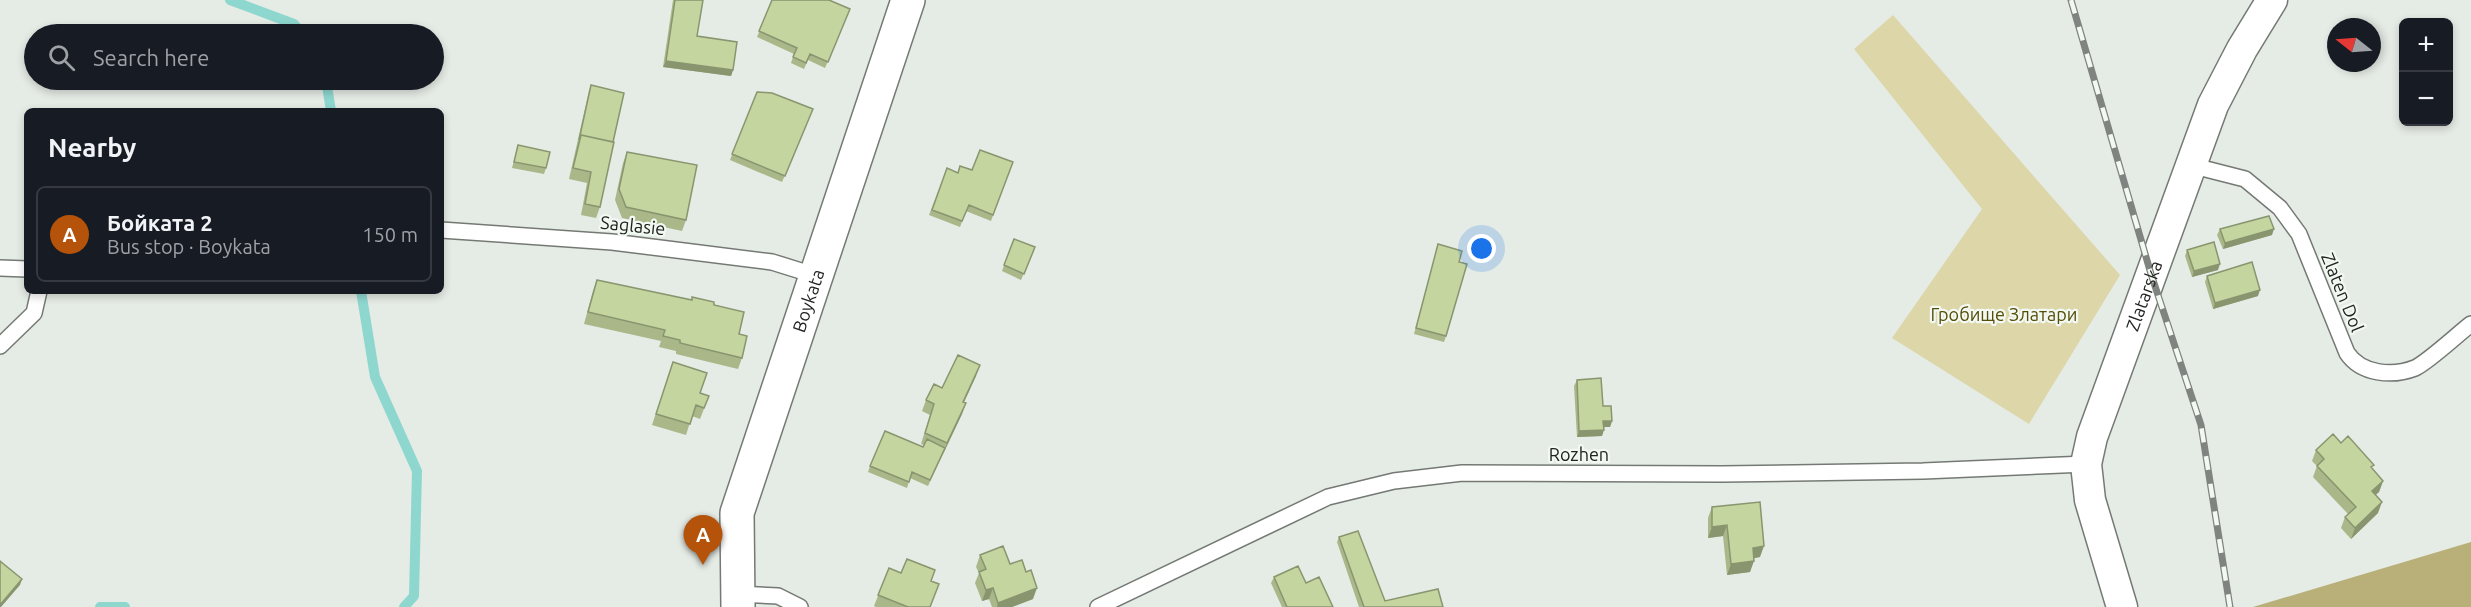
<!DOCTYPE html>
<html lang="en">
<head>
<meta charset="utf-8">
<style>
	:root { --surface:#171b24; --page:#242831; --text:#f1f3f6; --muted:#9ea1a6; --line:#363941; --accent:#b45309 }
	body { margin:0; font-family:Ubuntu,sans-serif; background:var(--page); color:var(--text) }
	.controls { position:absolute; right:18px; top:18px; display:grid; overflow:hidden; border-radius:9px; box-shadow:0 3px 9px #0003 }
	.controls button { width:54px; height:54px; display:grid; place-items:center; padding:0; border:0; border-bottom:2px solid var(--line); background:var(--surface); color:var(--text); font:30px sans-serif }
	.compass { position:absolute; left:2327px; top:18px; width:54px; height:54px; border-radius:50%; background:var(--surface); box-shadow:0 3px 9px #0003; rotate:287deg }
	.you { position:absolute; left:1482px; top:249px; width:21px; height:21px; margin:-15px; border:4px solid #fff; border-radius:50%; background:#1a73e8; box-shadow:0 0 0 9px #1a73e833 }
	.badge { display:grid; place-items:center; width:39px; height:39px; border-radius:50%; background:var(--accent); color:#fff; font-size:20px; font-weight:700 }
	.pin { position:absolute; translate:-50% -50px; filter:drop-shadow(0 2px 3px #0008) }
	.pin::after { content:''; position:absolute; top:32px; width:21px; height:18px; background:inherit; clip-path:polygon(0 0,100% 0,50% 100%) }
	.list { margin:0; padding:0; list-style:none }
	h2 { display:flex; justify-content:space-between; align-items:center; height:78px; margin:0; padding:0 24px; font-size:26px }
	h2 small { font-size:20px; font-weight:400; color:var(--muted) }
	.list li { display:grid; grid-template-columns:39px 1fr auto; gap:18px; align-items:center; box-sizing:border-box; height:96px; margin:0 12px 12px; padding:0 12px; border:2px solid var(--line); border-radius:9px }
	.list b { display:block; font-size:22px; white-space:nowrap }
	.list p { margin:0; font-size:20px; white-space:nowrap; color:var(--muted) }
	.list em { font-size:20px; font-style:normal; color:var(--muted) }
	.icon { flex:none; width:33px; height:33px; fill:none; stroke:currentColor; stroke-width:2; stroke-linecap:round; stroke-linejoin:round }
	.map { position:relative; flex:none; width:2471px; height:607px; overflow:hidden }
	.search { position:absolute; background:var(--surface); box-shadow:0 3px 9px #0003; left:24px; top:24px; width:420px; height:66px; display:flex; align-items:center; gap:15px; box-sizing:border-box; padding:0 21px; border-radius:33px; color:var(--muted); font-size:22px }
	.panel { position:absolute; background:var(--surface); box-shadow:0 3px 9px #0003; left:24px; top:108px; width:420px; height:186px; border-radius:9px }
	.map>svg:first-child { display:block }
	.green { fill:#ddd6a8 }
	.forest { fill:#b9b079 }
	.lines { fill:none; stroke-linecap:round; stroke-linejoin:round }
	.stream { stroke:#8ed7cf; stroke-width:10 }
	.service-casing { stroke:#747974; stroke-width:18 }
	.minor-casing { stroke:#747974; stroke-width:33 }
	.tertiary-casing { stroke:#747974; stroke-width:36 }
	.service { stroke:#fff; stroke-width:15 }
	.minor { stroke:#fff; stroke-width:30 }
	.tertiary { stroke:#fff; stroke-width:33 }
	.rail-casing { stroke:#808480; stroke-width:7 }
	.rail { stroke:#f2f8f2; stroke-width:4.5; stroke-dasharray:14; stroke-linecap:butt }
	.wall { fill:#a9b789 }
	.shaded-wall { fill:#89956f }
	.building { fill:#c4d59f; stroke:#89956f; stroke-width:1.5 }
	.labels { text-anchor:middle; dominant-baseline:central; stroke-width:4.5; stroke-linejoin:round; paint-order:stroke }
	.street-label { font-size:18px; fill:#212321; stroke:#f2f8f2 }
	.park-label { font-size:18px; fill:#574d07; stroke:#f2f8f2 }
</style>
</head>
<body>
<div class="map">
<svg width="2471" height="607" viewBox="0 0 2471 607">
	<rect width="100%" height="100%" fill="#e5ebe5"/>
	<path class="green" d="M 1893,15 L 2120,275 L 2029,424 L 1892,338 L 1982,209 L 1854,49 Z"/>
	<path class="forest" d="M 2471,542 L 2471,607 L 2253,607 Z"/>
	<g class="lines">
		<path class="stream" d="M 230,0 L 294,24 L 303,34
			M 326,80 L 331,111
			M 361,291 L 375,377 L 417,471 L 414,596 L 404,607
			M 100,607 L 125,607"/>
		<g class="service-casing">
			<path id="service" d="M 2190,165 L 2245,179 L 2280,208 L 2299,234 L 2347,353 C 2361,374 2392,377 2415,368 C 2428,362 2458,334 2471,324
				M 441,230 L 612,242 L 772,262 L 817,276
				M 0,268 L 27,269
				M 0,346 L 34,313 L 39,291
				M 737,594 L 778,596 L 800,607
				M 1098,607 L 1328,497 L 1394,481 L 1462,473 L 1722,474 L 1923,471 L 2086,464"/>
		</g>
		<g class="minor-casing">
			<g id="minor">
				<path id="s1" d="M 2122,607 L 2090,500 L 2086,464 L 2092,437 L 2213,105 L 2242,49 L 2272,0"/>
			</g>
		</g>
		<g class="tertiary-casing">
			<g id="tertiary">
				<path id="s2" d="M 738,607 L 737,513 L 908,0"/>
			</g>
		</g>
		<use href="#service" class="service"/>
		<use href="#minor" class="minor"/>
		<use href="#tertiary" class="tertiary"/>
		<g class="rail-casing">
			<path id="rail" d="M 2071,0 L 2151,274 L 2201,425 L 2230,607"/>
		</g>
		<use href="#rail" class="rail"/>
	</g>
	<path class="wall" d="M 673,0 L 703,0 L 697,36 L 733,70 L 731,76 L 663,67 Z
		M 772,0 L 850,9 L 825,68 L 808,60 L 804,69 L 791,63 L 794,54 L 757,37 Z
		M 591,85 L 613,142 L 600,207 L 596,218 L 581,215 L 587,183 L 569,179 L 589,91 Z
		M 757,92 L 813,109 L 782,182 L 730,160 Z
		M 518,145 L 546,168 L 544,174 L 512,168 Z
		M 627,152 L 686,220 L 682,231 L 622,218 L 615,200 L 623,163 Z
		M 1013,162 L 991,221 L 966,211 L 960,227 L 929,215 L 947,168 L 958,173 Z
		M 2220,229 L 2272,235 L 2223,249 L 2217,235 Z
		M 1014,239 L 1035,247 L 1021,280 L 1002,271 Z
		M 1438,244 L 1459,262 L 1446,336 L 1444,342 L 1414,334 Z
		M 2187,250 L 2218,270 L 2192,277 L 2185,256 Z
		M 2207,276 L 2258,296 L 2213,309 L 2205,282 Z
		M 597,280 L 739,334 L 742,358 L 738,369 L 676,354 L 676,351 L 659,347 L 661,341 L 584,324 L 593,291 Z
		M 673,362 L 700,393 L 709,396 L 700,419 L 692,416 L 686,435 L 652,425 Z
		M 976,376 L 964,402 L 962,414 L 928,486 L 910,478 L 907,488 L 868,472 L 870,466 L 923,447 L 924,445 L 921,444 L 930,415 L 922,411 L 926,400 L 942,388 Z
		M 1577,380 L 1603,406 L 1612,421 L 1610,427 L 1604,427 L 1602,436 L 1577,437 L 1574,386 Z
		M 2341,443 L 2372,469 L 2383,481 L 2379,492 L 2375,495 L 2378,513 L 2351,539 L 2341,528 L 2345,517 L 2348,514 L 2313,477 L 2317,466 L 2312,461 L 2316,450 Z
		M 1712,507 L 1760,557 L 1754,558 L 1750,572 L 1727,575 L 1723,536 L 1708,538 L 1708,518 Z
		M 1339,537 L 1385,601 L 1443,607 L 1359,607 L 1337,542 Z
		M 980,555 L 1033,599 L 1012,607 L 992,607 L 989,599 L 982,601 L 975,583 L 979,573 L 976,567 Z
		M 889,568 L 901,573 L 931,581 L 930,607 L 876,607 L 874,606 Z
		M 1274,577 L 1306,583 L 1333,607 L 1282,607 L 1271,583 Z"/>
	<path class="shaded-wall" d="M 666,61 L 733,70 L 731,76 L 663,67 Z
		M 2274,229 L 2272,235 L 2223,249 L 2225,243 Z
		M 2220,264 L 2218,270 L 2192,277 L 2194,271 Z
		M 2260,290 L 2258,296 L 2213,309 L 2215,303 Z
		M 980,365 L 976,376 L 959,413 L 963,402 Z
		M 966,403 L 962,414 L 943,454 L 947,443 Z
		M 1603,421 L 1612,421 L 1610,427 L 1601,427 Z
		M 1604,430 L 1602,436 L 1577,437 L 1579,431 Z
		M 2383,481 L 2379,492 L 2368,502 L 2372,491 Z
		M 2382,502 L 2378,513 L 2351,539 L 2355,528 Z
		M 1727,525 L 1723,536 L 1708,538 L 1712,527 Z
		M 1764,546 L 1760,557 L 1749,559 L 1753,548 Z
		M 1754,561 L 1750,572 L 1727,575 L 1731,564 Z
		M 22,579 L 20,585 L 1,607 L 0,607 L 0,605 Z
		M 993,588 L 989,599 L 982,601 L 986,590 Z
		M 1037,588 L 1033,599 L 1012,607 L 997,607 L 998,603 Z"/>
	<path class="building" d="M 675,0 L 703,0 L 697,36 L 737,42 L 733,70 L 666,61 Z
		M 772,0 L 829,0 L 850,9 L 828,62 L 810,54 L 806,63 L 793,57 L 797,48 L 759,31 Z
		M 591,85 L 624,93 L 613,142 L 581,135 L 579,140 Z
		M 757,92 L 772,93 L 813,109 L 785,176 L 732,154 Z
		M 581,135 L 614,142 L 600,207 L 585,204 L 591,172 L 573,168 Z
		M 518,145 L 550,152 L 546,168 L 514,162 Z
		M 980,150 L 1013,162 L 993,215 L 969,205 L 962,221 L 932,210 L 947,168 L 958,173 L 960,166 L 972,170 Z
		M 627,152 L 697,165 L 686,220 L 626,207 L 619,189 Z
		M 2269,216 L 2274,229 L 2225,243 L 2220,229 Z
		M 1014,239 L 1035,247 L 1024,274 L 1004,265 Z
		M 2214,242 L 2220,264 L 2194,271 L 2187,250 Z
		M 1438,244 L 1462,251 L 1459,262 L 1467,264 L 1446,336 L 1416,328 Z
		M 2252,262 L 2260,290 L 2215,303 L 2207,276 Z
		M 597,280 L 692,300 L 692,297 L 714,302 L 714,305 L 744,312 L 739,334 L 747,336 L 742,358 L 680,343 L 680,340 L 663,336 L 665,330 L 588,312 Z
		M 958,355 L 980,365 L 963,402 L 966,403 L 947,443 L 925,433 L 934,404 L 926,400 L 934,384 L 942,388 Z
		M 673,362 L 707,373 L 700,393 L 709,396 L 704,408 L 696,405 L 690,424 L 656,414 Z
		M 1601,378 L 1603,406 L 1611,406 L 1612,421 L 1603,421 L 1604,430 L 1579,431 L 1577,380 Z
		M 885,431 L 923,447 L 927,439 L 945,448 L 930,480 L 912,472 L 909,482 L 870,466 Z
		M 2333,434 L 2341,443 L 2348,436 L 2374,465 L 2371,467 L 2383,481 L 2372,491 L 2382,502 L 2355,528 L 2345,517 L 2356,507 L 2317,466 L 2324,459 L 2316,450 Z
		M 1760,502 L 1764,546 L 1753,548 L 1754,561 L 1731,564 L 1727,525 L 1712,527 L 1712,507 Z
		M 1358,531 L 1385,601 L 1438,589 L 1443,607 L 1364,607 L 1339,537 Z
		M 1003,546 L 1010,564 L 1022,560 L 1026,572 L 1031,570 L 1037,588 L 998,603 L 993,588 L 986,590 L 979,572 L 986,569 L 980,555 Z
		M 907,559 L 935,570 L 931,581 L 939,584 L 930,607 L 908,607 L 878,595 L 889,568 L 901,573 Z
		M 0,561 L 22,579 L 0,605 Z
		M 1298,566 L 1306,583 L 1319,577 L 1333,607 L 1287,607 L 1274,577 Z"/>
	<g class="labels">
		<g class="street-label">
			<text transform="translate(633 225) rotate(6)">Saglasie</text>
			<text transform="translate(2343 292) rotate(68)">Zlaten Dol</text>
			<text stroke="none"><textPath href="#s1" startOffset="326">Zlatarska</textPath></text>
			<text stroke="none"><textPath href="#s2" startOffset="318">Boykata</textPath></text>
			<text x="1579" y="454">Rozhen</text>
		</g>
		<g class="park-label">
			<text x="2004" y="314">Гробище Златари</text>
		</g>
	</g>
</svg>
<div class="controls">
<button>+</button>
<button>−</button>
</div>
<svg class="compass" viewBox="-18 -18 36 36"><path d="M0-13l5 13h-10z" fill="#e53935"/><path d="M0 13l5-13h-10z" fill="#9ea1a6"/></svg>
<div class="you"></div>
<div class="pin badge" style="left:703px;top:565px">A</div>
<div class="search"><svg class="icon" aria-label="search" viewBox="0 0 24 24"><circle cx="10" cy="10" r="6"/><path d="M15 15l6 6"/></svg>Search here</div>
<section class="panel">
<h2>Nearby<small></small></h2>
<ul class="list">
<li><span class="badge">A</span><div><b>Бойката 2</b><p>Bus stop · Boykata</p></div><em>150 m</em></li>
</ul>
</section>
</div>
</body>
</html>
